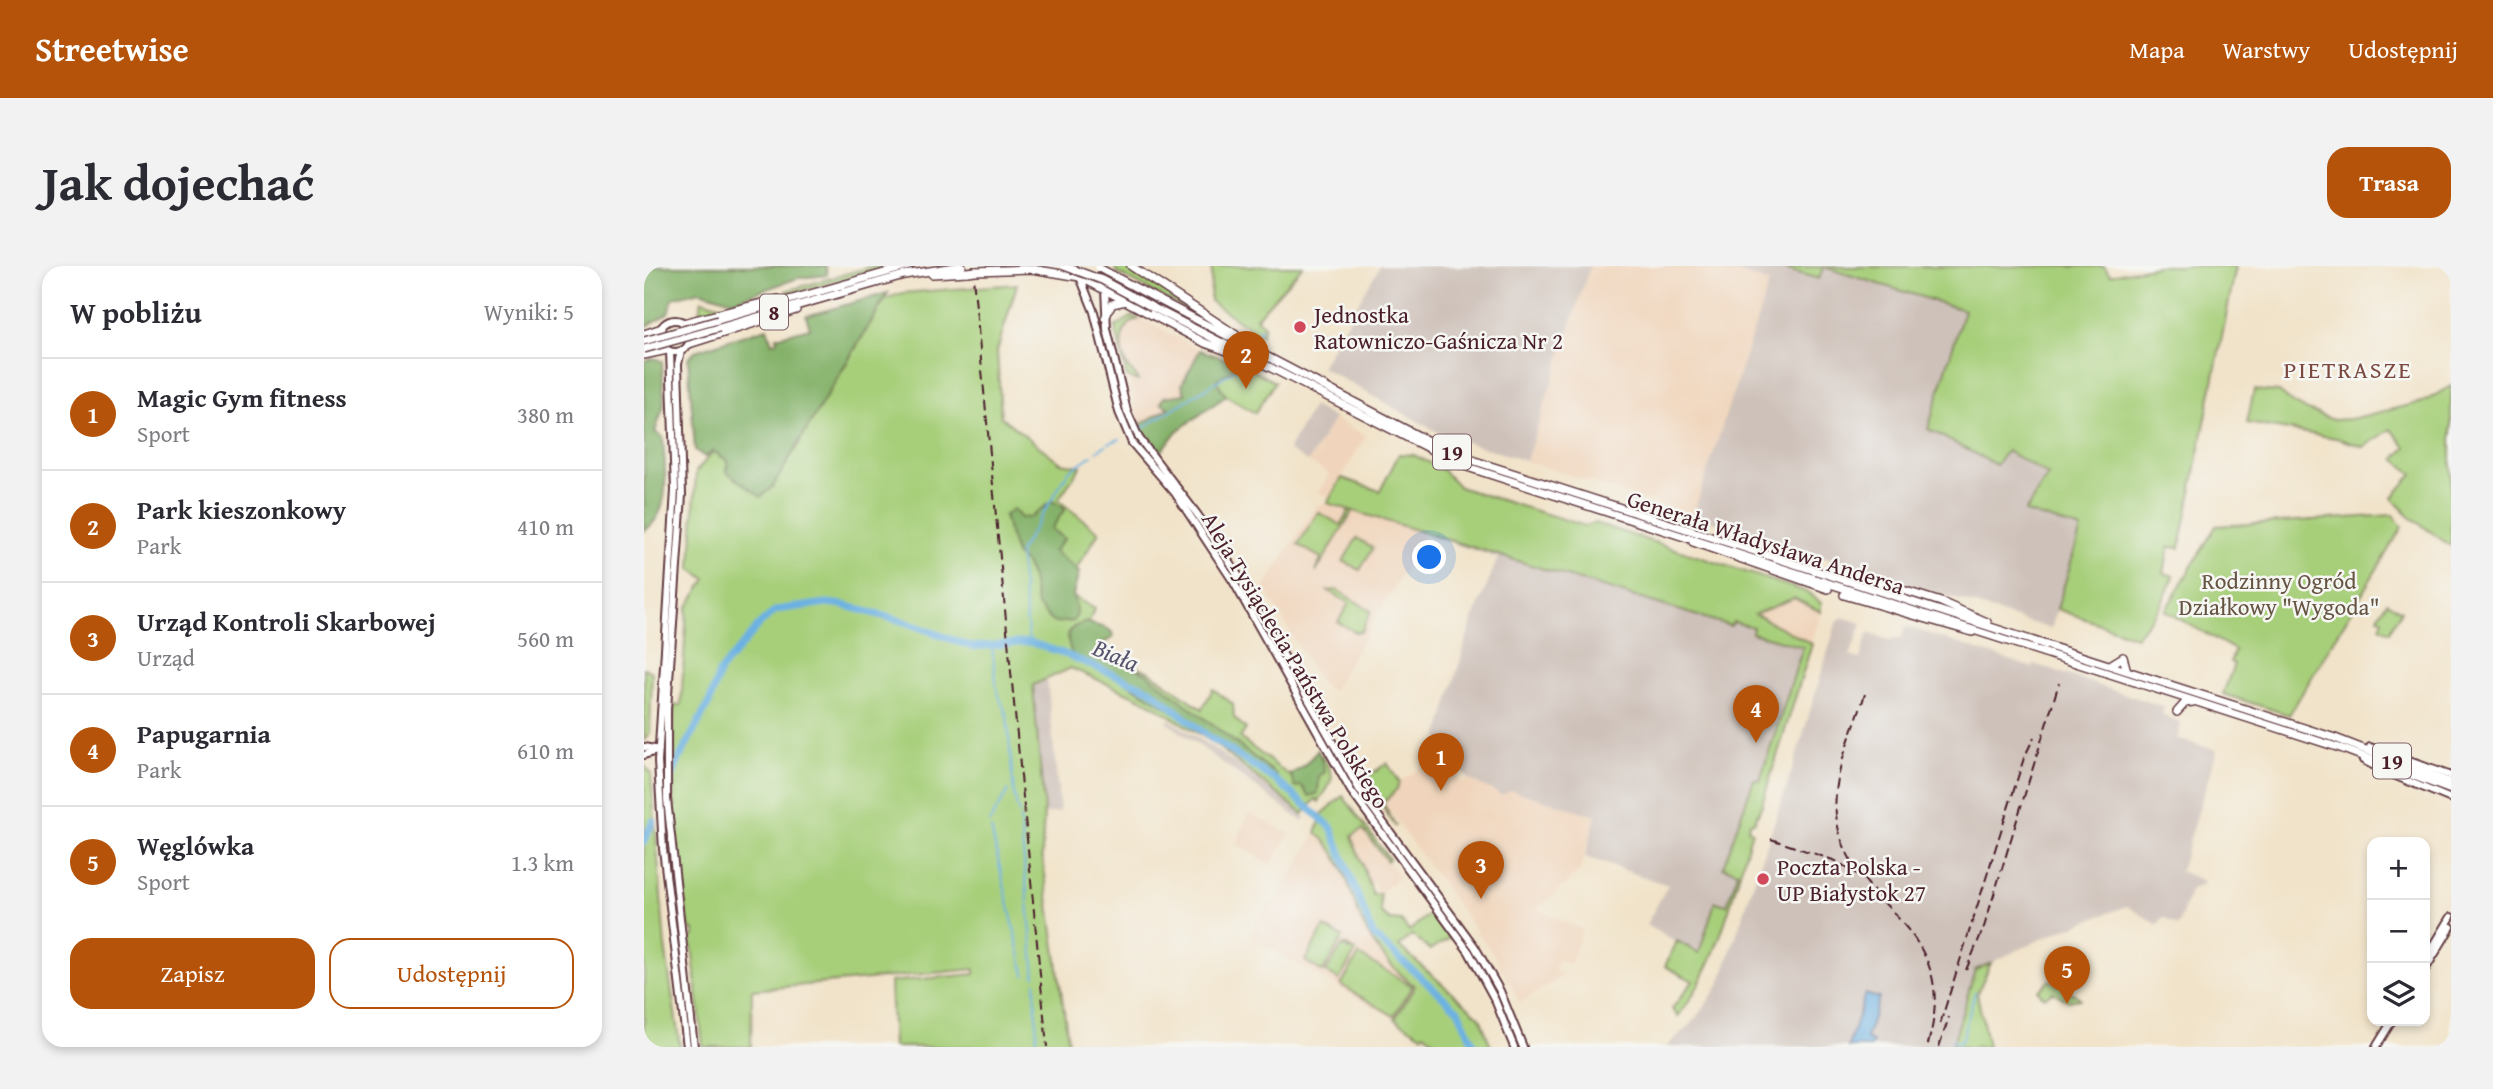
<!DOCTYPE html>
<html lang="pl">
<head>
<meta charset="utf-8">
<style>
	:root { --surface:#fff; --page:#f2f2f3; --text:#2b2b33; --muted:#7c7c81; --line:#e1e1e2; --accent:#b45309 }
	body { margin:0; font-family:"Gentium Book Plus",serif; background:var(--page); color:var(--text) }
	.controls { position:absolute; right:21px; bottom:21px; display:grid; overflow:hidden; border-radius:14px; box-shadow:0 4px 10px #0003 }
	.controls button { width:63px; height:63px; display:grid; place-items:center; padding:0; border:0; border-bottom:2px solid var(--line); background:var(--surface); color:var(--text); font:35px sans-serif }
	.you { position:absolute; left:786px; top:292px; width:24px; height:24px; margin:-18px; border:5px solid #fff; border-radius:50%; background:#1a73e8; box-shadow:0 0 0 10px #1a73e833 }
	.badge { display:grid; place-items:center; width:46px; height:46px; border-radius:50%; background:var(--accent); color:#fff; font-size:23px; font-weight:700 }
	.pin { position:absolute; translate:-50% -58px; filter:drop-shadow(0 2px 4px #0008) }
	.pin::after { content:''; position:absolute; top:37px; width:24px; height:21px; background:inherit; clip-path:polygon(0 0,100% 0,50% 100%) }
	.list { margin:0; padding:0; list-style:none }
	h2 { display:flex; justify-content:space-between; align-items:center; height:91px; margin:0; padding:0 28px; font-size:30px }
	h2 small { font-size:23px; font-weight:400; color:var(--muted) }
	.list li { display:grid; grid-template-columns:46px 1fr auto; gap:21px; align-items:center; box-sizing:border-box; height:112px; padding:0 28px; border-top:2px solid var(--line) }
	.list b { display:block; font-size:26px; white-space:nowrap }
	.list p { margin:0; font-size:23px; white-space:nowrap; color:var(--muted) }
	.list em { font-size:23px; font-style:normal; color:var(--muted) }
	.actions { display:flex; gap:14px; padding:21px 28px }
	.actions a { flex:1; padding:16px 0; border:2px solid var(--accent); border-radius:21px; text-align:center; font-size:24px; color:var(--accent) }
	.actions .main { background:var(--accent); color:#fff }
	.icon { flex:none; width:38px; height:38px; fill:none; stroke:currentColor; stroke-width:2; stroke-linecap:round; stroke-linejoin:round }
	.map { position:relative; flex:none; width:1807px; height:781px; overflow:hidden; border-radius:21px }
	header { display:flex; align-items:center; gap:42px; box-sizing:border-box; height:98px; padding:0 35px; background:var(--accent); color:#fff }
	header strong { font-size:33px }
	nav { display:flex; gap:38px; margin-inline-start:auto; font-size:24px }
	.intro { display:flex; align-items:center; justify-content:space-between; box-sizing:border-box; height:168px; padding:0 42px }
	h1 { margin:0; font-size:49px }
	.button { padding:18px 32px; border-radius:21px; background:var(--accent); color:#fff; font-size:24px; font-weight:700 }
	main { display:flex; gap:42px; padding:0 42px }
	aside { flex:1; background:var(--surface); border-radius:21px; box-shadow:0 4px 10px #0003 }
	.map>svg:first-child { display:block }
	.built { fill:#f0d5bc }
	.industrial { fill:#cec1b9 }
	.green { fill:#a7cf7a; stroke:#787752; stroke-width:2 }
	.forest { fill:#85b26a; stroke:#68684a; stroke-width:2 }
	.water { fill:#6cb1e2; stroke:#5b6886; stroke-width:2 }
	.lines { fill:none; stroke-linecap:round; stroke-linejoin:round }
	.stream { stroke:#6cb1e2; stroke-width:2 }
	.river { stroke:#6cb1e2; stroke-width:7 }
	.secondary-casing { stroke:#633c43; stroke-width:10 }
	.trunk-casing { stroke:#633c43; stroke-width:10 }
	.secondary { stroke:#fff; stroke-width:6 }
	.trunk { stroke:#fff; stroke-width:7 }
	.rail { stroke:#4a1f2b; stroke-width:2; stroke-dasharray:10 5; stroke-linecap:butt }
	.trunk-bridge-casing { stroke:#633c43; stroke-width:10; stroke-linecap:butt }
	.trunk-bridge { stroke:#fff; stroke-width:7 }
	.poi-dot { fill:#d1495b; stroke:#f6f6f2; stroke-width:2.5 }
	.labels { text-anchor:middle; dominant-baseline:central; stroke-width:5; stroke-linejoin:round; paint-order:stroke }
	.shield { fill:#f6f6f2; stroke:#7e6067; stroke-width:2 }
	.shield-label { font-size:21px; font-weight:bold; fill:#4a1f2b }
	.poi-label { font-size:23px; fill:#4a1f2b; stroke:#f6f6f2; text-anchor:start }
	.street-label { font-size:23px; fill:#4a1f2b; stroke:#f6f6f2 }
	.park-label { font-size:23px; fill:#665443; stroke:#f6f6f2 }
	.neighbourhood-label { font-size:24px; letter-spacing:2px; fill:#7c4941; stroke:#f6f6f2 }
	.water-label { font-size:24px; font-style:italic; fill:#56526b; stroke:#f6f6f2 }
</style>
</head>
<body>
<header>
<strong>Streetwise</strong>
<nav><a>Mapa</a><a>Warstwy</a><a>Udostępnij</a></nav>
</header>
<div class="intro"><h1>Jak dojechać</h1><a class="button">Trasa</a></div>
<main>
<aside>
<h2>W pobliżu<small>Wyniki: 5</small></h2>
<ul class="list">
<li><span class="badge">1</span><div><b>Magic Gym fitness</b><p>Sport</p></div><em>380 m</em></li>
<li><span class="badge">2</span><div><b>Park kieszonkowy</b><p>Park</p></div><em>410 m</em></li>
<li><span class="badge">3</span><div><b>Urząd Kontroli Skarbowej</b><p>Urząd</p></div><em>560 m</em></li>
<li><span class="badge">4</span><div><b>Papugarnia</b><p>Park</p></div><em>610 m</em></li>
<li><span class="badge">5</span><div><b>Węglówka</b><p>Sport</p></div><em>1.3 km</em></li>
</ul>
<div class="actions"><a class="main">Zapisz</a><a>Udostępnij</a></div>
</aside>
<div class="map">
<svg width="1807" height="781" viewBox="0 0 1807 781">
	<rect width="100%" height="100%" fill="#f6f6f2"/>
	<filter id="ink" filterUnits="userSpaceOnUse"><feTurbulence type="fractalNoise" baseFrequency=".0143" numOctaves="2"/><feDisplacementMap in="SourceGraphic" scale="14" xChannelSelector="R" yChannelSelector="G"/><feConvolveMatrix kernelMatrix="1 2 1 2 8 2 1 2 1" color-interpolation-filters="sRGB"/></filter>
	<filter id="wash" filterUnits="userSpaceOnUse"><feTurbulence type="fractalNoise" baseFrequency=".00686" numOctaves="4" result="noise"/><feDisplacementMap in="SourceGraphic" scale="28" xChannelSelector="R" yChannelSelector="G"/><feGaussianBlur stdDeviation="1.57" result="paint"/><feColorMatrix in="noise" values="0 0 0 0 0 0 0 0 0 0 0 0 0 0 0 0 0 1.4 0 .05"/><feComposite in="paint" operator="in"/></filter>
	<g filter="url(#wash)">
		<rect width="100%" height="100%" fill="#f1e3c9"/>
		<path class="built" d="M 946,0 L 1076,0 L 1126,16 L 1049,249 L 882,195 Z
			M 492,50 L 556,84 L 538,117 L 541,128 L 520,131 L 517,137 L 525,141 L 496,158 L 477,82 L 483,57 Z
			M 690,152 L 722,170 L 686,231 L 674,227 L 685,208 L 664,196 Z
			M 683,237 L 783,266 L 688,425 L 677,418 L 620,322 L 671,241 Z
			M 1150,332 L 1177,346 L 1167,377 L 1110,348 Z
			M 796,490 L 818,517 L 824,513 L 858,529 L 867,523 L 953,550 L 935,606 L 893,643 L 938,664 L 926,698 L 915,694 L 910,704 L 919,709 L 876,737 L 850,689 L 739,537 L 753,523 L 755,516 Z
			M 605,547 L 646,568 L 627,599 L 592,578 Z
			M 718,562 L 755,611 L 734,628 L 729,616 L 724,619 L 720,612 L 708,570 Z
			M 672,567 L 687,577 L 720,659 L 735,685 L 771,721 L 751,753 L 609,673 L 611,670 L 605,667 L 625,636 L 630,638 Z"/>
		<path class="industrial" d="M 736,0 L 946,0 L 882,195 L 797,168 L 677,101 Z
			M 1076,0 L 1133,0 L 1175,13 L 1178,2 L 1320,44 L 1284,163 L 1351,199 L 1362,185 L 1404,209 L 1437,263 L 1407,363 L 1049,249 L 1125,17 Z
			M 669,140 L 690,152 L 664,196 L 644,184 Z
			M 783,266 L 1087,360 L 1088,356 L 1110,362 L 1109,367 L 1159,380 L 1116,515 L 1110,514 L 1079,601 L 1094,606 L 1082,640 L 1070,636 L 1055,688 L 1002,659 L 1024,619 L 941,591 L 952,550 L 867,524 L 858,529 L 824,513 L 794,471 L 826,361 L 854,292 L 781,269 Z
			M 1198,351 L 1218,357 L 1206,390 L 1216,393 L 1224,367 L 1248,375 L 1249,371 L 1257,373 L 1261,360 L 1389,402 L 1390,398 L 1520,441 L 1518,449 L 1537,458 L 1533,473 L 1573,484 L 1536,605 L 1560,615 L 1558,619 L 1547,623 L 1534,660 L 1519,651 L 1514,659 L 1483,640 L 1413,666 L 1344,698 L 1315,781 L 1022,781 L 1052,753 L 1076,717 L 1153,489 L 1192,358 Z
			M 403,412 L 416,546 L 400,548 L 389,418 Z
			M 525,453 L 594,499 L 662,551 L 658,555 L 523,456 Z"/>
		<path class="green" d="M 229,0 L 246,0 L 144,29 L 142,25 Z
			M 471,0 L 482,0 L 579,63 L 473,7 Z
			M 568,0 L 659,0 L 612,52 L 620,60 L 617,70 L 566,35 Z
			M 1460,0 L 1466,9 L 1513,0 L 1592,0 L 1536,282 L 1525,281 L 1520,307 L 1530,310 L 1529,313 L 1516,341 L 1492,371 L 1413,343 L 1437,263 L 1381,246 L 1404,209 L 1363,185 L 1352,199 L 1284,163 L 1320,44 L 1179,1 L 1175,13 L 1134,1 Z
			M 373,18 L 353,85 L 357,151 L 417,197 L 437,200 L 414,234 L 455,266 L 419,325 L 451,343 L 436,374 L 506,406 L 558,443 L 569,423 L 589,438 L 590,452 L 602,463 L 596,472 L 650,513 L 677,489 C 694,512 689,513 675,536 L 672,533 L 659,548 L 568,476 L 502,435 L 427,402 L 389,419 L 400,544 L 398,588 L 425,781 L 249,781 L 246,716 L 331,708 L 331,703 L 108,724 L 107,781 L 59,781 L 47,671 L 50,670 L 50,664 L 46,664 L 36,616 L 33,572 L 29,517 L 30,439 L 37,439 L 43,342 L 62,313 L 47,303 L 52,206 L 69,185 L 84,195 L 83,206 L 129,220 L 241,33 L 258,27 Z
			M 136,27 L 138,30 L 54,50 L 58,34 L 82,41 Z
			M 489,50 L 495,53 C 477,57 474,80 481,96 C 484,105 492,106 494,115 L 483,111 L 471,61 Z
			M 597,98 L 631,116 L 611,147 L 582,130 L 572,114 Z
			M 1807,120 L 1807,280 L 1767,252 L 1748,232 L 1769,208 L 1751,193 L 1762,181 L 1747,163 L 1720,181 L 1692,172 L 1603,157 L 1610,124 L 1635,126 L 1651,139 L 1689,154 L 1707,153 L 1779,136 Z
			M 755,188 L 770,189 L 798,203 L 815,221 L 941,260 L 951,257 L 1163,326 L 1177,337 L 1177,346 L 1150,332 L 1111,348 L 1168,378 L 1117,541 L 1110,556 L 1106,556 L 1104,563 L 1108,565 C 1091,622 1073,703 1034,750 L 1028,743 L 1049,715 L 1021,700 L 1033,675 L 1055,687 L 1071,636 L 1083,639 L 1094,606 L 1079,601 L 1110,513 L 1116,514 L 1159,381 L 1108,367 L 1109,361 L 1089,356 L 1087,360 L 683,237 L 698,212 L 736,225 Z
			M 705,244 L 708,246 L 672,306 L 677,292 L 654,279 L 674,246 L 697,259 Z
			M 1749,249 L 1758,261 L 1645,449 L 1579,428 L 1590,398 L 1586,396 L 1591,384 L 1521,345 L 1572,260 Z
			M 713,272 L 729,282 L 716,304 L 699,295 Z
			M 693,324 L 727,345 L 717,366 L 711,366 L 694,356 L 705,337 L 684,325 Z
			M 1743,336 L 1757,345 L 1745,366 L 1736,361 L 1739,354 L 1734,351 Z
			M 0,402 L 8,406 L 6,467 L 0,475 Z
			M 743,497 L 755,516 L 753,523 L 739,537 L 752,561 L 720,514 Z
			M 0,499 L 7,508 L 21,680 L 36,781 L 0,781 Z
			M 699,530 L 745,593 L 743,595 L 719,563 L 708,570 L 729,629 L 736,628 L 737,647 L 746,654 L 757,655 L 765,665 L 783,650 L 789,649 L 806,672 L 786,684 L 768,669 L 755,680 L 836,751 L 847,781 L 798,781 L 780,767 L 778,769 L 751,753 L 771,720 C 751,706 730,682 719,658 C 705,628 700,587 672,567 L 678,548 Z
			M 680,661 L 699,671 L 679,706 L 661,695 Z
			M 699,678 L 712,685 L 695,714 L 682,706 L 698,680 L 708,685 Z
			M 715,689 L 768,720 L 750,750 L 697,719 Z
			M 1347,697 L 1333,727 L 1344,781 L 1308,781 L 1331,704 Z
			M 1406,714 L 1435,731 L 1436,733 L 1424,735 L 1409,726 L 1400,731 L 1394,725 Z"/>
		<path class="forest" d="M 0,0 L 182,0 L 183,9 L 154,12 L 88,35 L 56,25 L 29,32 L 24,47 L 0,62 Z
			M 244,27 L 129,220 L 117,231 L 83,206 L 84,195 L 69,185 L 61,191 L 51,184 L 44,92 L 51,85 L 123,62 L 128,77 L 133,75 L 132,71 L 166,62 L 162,50 Z
			M 556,84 L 597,98 L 572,114 L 582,130 L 533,165 L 514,190 L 495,159 L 525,142 L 517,137 L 520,131 L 541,128 L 538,118 Z
			M 9,92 L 18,95 L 20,139 L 11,166 L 19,171 C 20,202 30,245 0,265 L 0,95 Z
			M 408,235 L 421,243 L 407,263 L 420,273 L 410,285 L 435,306 L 429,329 L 433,348 L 430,355 L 410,357 L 393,339 L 388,312 L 381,297 L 372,289 L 360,250 L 369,243 L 377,252 L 387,251 Z
			M 444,356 C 453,362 467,359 470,371 L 456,379 L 457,383 L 502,407 L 633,509 L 632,517 L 526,443 L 463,405 L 429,391 C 421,370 420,361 444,356 Z
			M 674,484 L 681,506 L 675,511 L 674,527 L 665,530 L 658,520 L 651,521 L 647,508 L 659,501 Z"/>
		<path class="water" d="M 1221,728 L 1235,732 L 1222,773 L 1229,776 L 1227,781 L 1204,781 Z"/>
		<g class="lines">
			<path class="stream" d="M 610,73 L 617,62
				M 497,163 L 597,100
				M 465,177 L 476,173
				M 453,185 L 462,179
				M 385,376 L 375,287 L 425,205 L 448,189
				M 348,381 L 353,425 L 363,450 L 370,529 L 375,548
				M 376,552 L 391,710
				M 345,557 L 364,525
				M 347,563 L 381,709
				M 391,716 L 393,781
				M 1308,774 L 1313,778 L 1318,774 L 1331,726"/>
			<path class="river" d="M 29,509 L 37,489 L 65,437 L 76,405 L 115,359 L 132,344 L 183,337 L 199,339 L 261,356 L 328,381 L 385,376 L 416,386 L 507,424 L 565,471 L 633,515 L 687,561 L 729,669 L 814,744 L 831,781
				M 0,576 L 9,555"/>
		</g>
	</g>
	<g filter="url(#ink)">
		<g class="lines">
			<g class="secondary-casing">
				<path id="secondary" d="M 436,11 L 450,46 L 475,146 L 488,177 L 531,227 L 589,315 L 707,525 L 825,686 L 851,734 L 870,781
					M 461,23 L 463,63 L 483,145 L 495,172 L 553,248 L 596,312 L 716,525 L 831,681 L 856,725 L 879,781
					M15 70a16 16 0 1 1 32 0a16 16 0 1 1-32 0Z
					M 26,85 L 31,224 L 14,496 L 19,583 L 43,781
					M 37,85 L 34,98 L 38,229 L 23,443 L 23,533 L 50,781
					M 0,481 L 15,484
					M 1726,481 L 1807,510
					M 0,489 L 13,485
					M 1719,494 L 1742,506 L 1807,533
					M 1781,694 L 1807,651
					M 1781,704 L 1807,661
					M 1732,781 L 1748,755"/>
			</g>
			<g class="trunk-casing">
				<path id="trunk" d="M 487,0 L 592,69 L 594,75
					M 331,5 L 388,3 L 436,11 L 561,77 L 583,85 L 590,83
					M 288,8 L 323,6
					M 513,33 L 788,177 L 834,196 L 1691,472 L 1807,517
					M 508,41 L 817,199 L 1699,483 L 1807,524
					M 461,52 L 468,38 L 482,35
					M 74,54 L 265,0
					M 39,57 L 134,33
					M 75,62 L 260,9 L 318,0
					M 0,68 L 18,62
					M 45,78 L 152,44
					M 0,89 L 23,84
					M 1049,276 L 1184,323
					M 1208,308 L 1297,336 L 1343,356
					M 1200,329 L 1328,366
					M 1466,399 L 1479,391 L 1483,405
					M 1533,446 L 1541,437 L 1549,436"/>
			</g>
			<use href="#secondary" class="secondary"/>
			<use href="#trunk" class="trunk"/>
			<path class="rail" d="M 328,0 L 403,781
				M 1221,428 C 1209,466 1188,508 1192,548 C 1202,646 1322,655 1283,781
				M 1127,573 L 1192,595 L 1214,609
				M 1322,704 L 1340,661 L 1415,417
				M 1296,758 L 1380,492 L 1390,471
				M 1295,781 L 1305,751"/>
			<g class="trunk-bridge-casing">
				<path id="trunk-bridge" d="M 420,0 L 458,14 L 508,41
					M 455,2 L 513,33
					M 323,6 L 331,5
					M 0,75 L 74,54
					M 0,83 L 75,62"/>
			</g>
			<use href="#trunk-bridge" class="trunk-bridge"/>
		</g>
	</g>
	<g class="poi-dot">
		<circle cx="656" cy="61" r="7"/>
		<circle cx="1119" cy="613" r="7"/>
	</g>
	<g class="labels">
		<g class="shield">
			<rect x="116" y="28.5" width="28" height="35" rx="5"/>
			<rect x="789" y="168.5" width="38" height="35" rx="5"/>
			<rect x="1729" y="477.5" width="38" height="35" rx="5"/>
		</g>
		<g class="shield-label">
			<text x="130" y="46">8</text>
			<text x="808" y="186">19</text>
			<text x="1748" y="495">19</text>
		</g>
		<g class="poi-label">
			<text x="670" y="48">Jednostka<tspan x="670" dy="26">Ratowniczo-Gaśnicza Nr 2</tspan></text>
			<text x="1133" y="600">Poczta Polska -<tspan x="1133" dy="26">UP Białystok 27</tspan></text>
		</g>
		<g class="street-label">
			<text transform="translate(1122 276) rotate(18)">Generała Władysława Andersa</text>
			<text transform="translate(652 394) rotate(59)">Aleja Tysiąclecia Państwa Polskiego</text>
		</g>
		<g class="park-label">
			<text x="1635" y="314">Rodzinny Ogród<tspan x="1635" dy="26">Działkowy "Wygoda"</tspan></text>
		</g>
		<g class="neighbourhood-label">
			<text x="1704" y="103">PIETRASZE</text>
		</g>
		<g class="water-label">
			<text transform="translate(472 389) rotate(23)">Biała</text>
		</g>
	</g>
</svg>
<div class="controls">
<button>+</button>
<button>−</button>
<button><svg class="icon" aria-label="layers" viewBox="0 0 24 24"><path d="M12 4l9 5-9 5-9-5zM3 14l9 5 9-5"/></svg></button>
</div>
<div class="you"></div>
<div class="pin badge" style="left:797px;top:525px">1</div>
<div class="pin badge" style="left:602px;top:123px">2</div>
<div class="pin badge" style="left:837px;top:633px">3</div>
<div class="pin badge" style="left:1112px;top:477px">4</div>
<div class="pin badge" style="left:1423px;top:738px">5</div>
</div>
</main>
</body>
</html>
